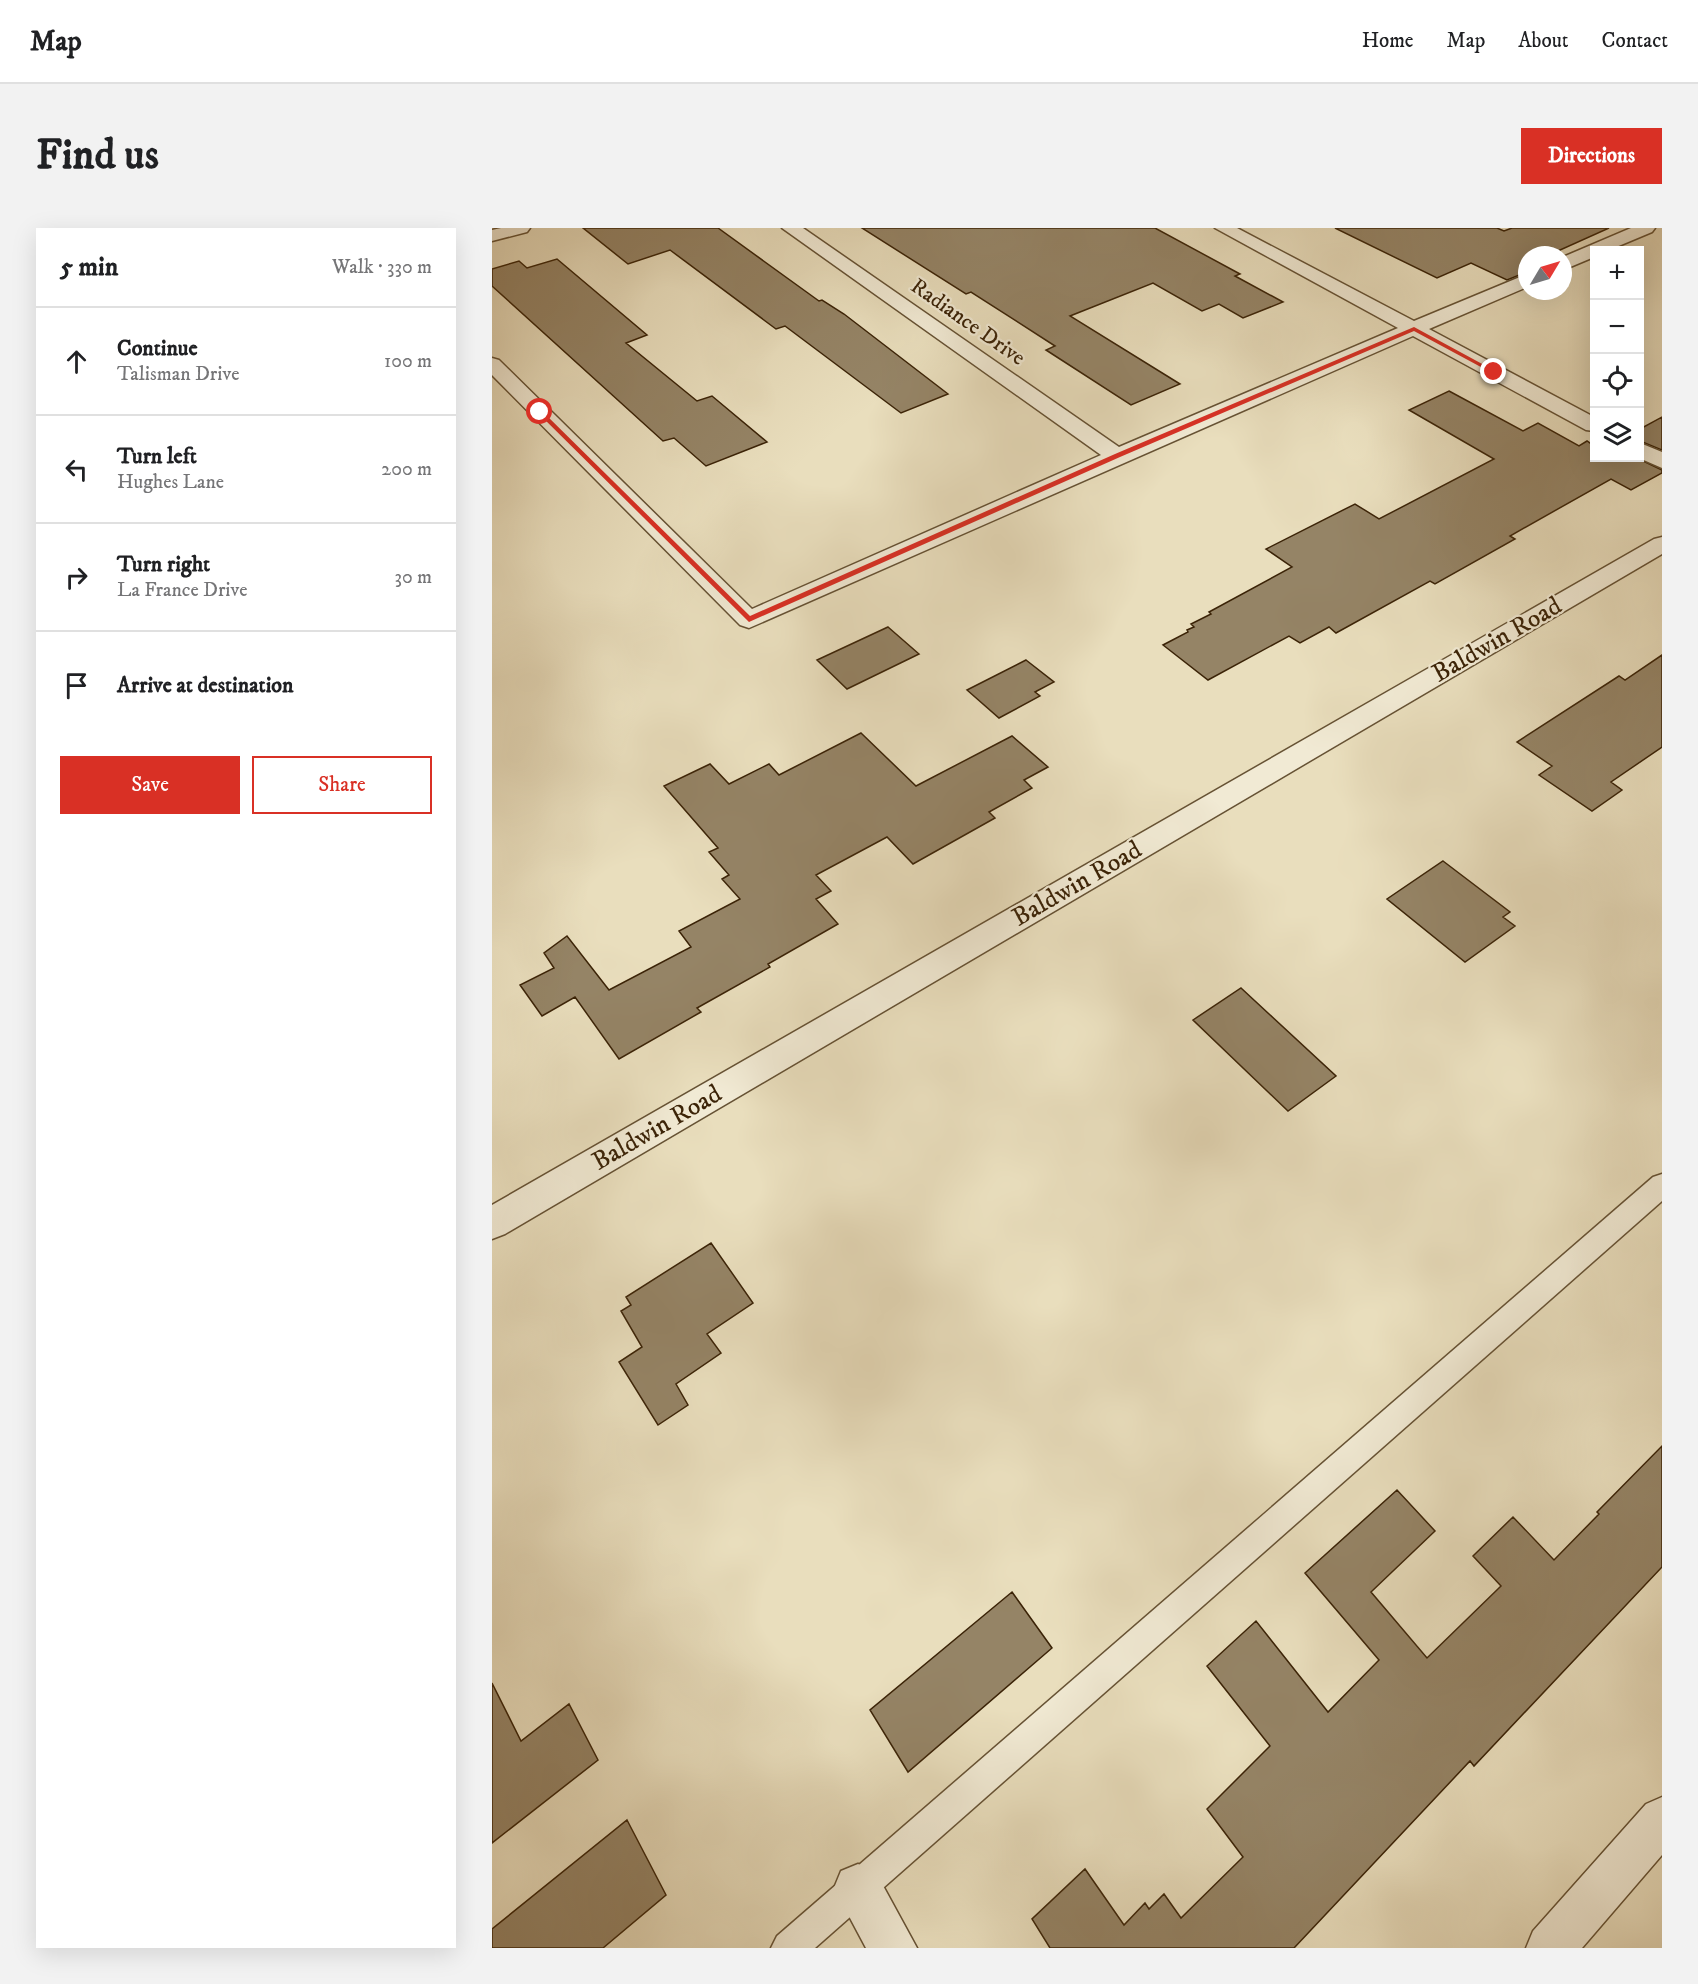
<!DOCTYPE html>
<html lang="en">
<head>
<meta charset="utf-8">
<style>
	:root { --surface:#fff; --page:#f2f2f2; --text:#202124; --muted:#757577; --line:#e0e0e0; --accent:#d93025 }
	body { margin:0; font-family:"IM FELL DW Pica",serif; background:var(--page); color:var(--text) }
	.controls { position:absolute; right:18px; top:18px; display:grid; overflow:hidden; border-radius:0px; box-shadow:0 6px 24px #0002 }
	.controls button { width:54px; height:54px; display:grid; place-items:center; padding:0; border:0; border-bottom:2px solid var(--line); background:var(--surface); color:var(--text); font:30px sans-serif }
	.compass { position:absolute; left:1026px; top:18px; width:54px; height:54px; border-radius:50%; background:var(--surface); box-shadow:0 6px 24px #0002; rotate:52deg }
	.stop { position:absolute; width:18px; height:18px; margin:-14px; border:4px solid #d93025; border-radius:50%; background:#fff }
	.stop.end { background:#d93025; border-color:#fff; box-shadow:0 2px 6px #0008 }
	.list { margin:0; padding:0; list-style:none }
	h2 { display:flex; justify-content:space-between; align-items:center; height:78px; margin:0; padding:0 24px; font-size:26px }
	h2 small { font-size:20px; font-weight:400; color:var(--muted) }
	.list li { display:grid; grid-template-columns:39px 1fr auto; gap:18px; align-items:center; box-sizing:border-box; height:108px; padding:0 24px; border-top:2px solid var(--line) }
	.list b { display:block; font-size:22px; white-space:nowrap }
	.list p { margin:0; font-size:20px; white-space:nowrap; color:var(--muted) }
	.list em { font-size:20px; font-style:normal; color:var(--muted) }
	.actions { display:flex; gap:12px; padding:18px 24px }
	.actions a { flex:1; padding:14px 0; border:2px solid var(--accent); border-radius:0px; text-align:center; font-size:21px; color:var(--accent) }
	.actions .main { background:var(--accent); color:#fff }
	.icon { flex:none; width:33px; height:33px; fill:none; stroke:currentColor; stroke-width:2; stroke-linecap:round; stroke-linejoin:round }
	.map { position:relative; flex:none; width:1170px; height:1720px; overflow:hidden; border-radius:0px }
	header { display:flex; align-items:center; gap:36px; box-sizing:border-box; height:84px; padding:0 30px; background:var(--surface); border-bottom:2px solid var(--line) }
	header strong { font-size:28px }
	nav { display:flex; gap:33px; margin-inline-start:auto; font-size:21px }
	.intro { display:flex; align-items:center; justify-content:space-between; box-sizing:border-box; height:144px; padding:0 36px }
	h1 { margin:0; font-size:42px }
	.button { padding:15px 27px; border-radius:0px; background:var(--accent); color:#fff; font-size:21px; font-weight:700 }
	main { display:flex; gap:36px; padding:0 36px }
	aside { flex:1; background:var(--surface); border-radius:0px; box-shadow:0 6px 24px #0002 }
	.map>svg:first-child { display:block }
	.building { fill:#958466; stroke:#3b2307; stroke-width:1.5 }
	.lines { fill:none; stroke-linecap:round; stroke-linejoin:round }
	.service-casing { stroke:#665234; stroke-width:3 }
	.minor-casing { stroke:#665234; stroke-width:3 }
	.service { fill:#f1ead4; fill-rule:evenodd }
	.minor { fill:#f1ead4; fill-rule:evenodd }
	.route { fill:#d93025 }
	.labels { text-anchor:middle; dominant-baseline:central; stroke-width:4.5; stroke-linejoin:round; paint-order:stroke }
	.far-street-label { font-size:22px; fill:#3b2307; stroke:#f1ead4 }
	.street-label { font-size:26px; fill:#3b2307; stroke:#f1ead4 }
</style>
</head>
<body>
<header>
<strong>Map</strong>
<nav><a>Home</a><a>Map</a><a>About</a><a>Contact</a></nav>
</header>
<div class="intro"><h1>Find us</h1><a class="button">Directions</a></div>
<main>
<aside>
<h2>5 min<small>Walk · 330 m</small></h2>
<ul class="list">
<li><svg class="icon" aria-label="ahead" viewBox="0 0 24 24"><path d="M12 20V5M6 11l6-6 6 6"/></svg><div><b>Continue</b><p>Talisman Drive</p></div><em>100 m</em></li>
<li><svg class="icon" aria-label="left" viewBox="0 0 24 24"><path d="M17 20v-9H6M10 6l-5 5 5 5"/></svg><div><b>Turn left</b><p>Hughes Lane</p></div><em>200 m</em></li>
<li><svg class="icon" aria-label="right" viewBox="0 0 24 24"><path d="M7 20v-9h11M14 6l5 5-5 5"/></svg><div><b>Turn right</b><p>La France Drive</p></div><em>30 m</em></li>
<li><svg class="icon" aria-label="arrive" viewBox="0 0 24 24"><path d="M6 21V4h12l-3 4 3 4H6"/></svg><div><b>Arrive at destination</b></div></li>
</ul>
<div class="actions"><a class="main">Save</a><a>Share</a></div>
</aside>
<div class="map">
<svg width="1170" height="1720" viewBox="0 0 1170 1720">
	<rect width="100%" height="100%" fill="#e9debd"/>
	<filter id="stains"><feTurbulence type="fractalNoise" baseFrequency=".00333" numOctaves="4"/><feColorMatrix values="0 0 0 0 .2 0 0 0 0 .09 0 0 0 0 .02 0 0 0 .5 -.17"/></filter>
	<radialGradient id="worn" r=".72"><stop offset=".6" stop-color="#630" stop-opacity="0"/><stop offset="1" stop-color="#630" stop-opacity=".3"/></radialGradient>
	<path class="building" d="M 91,0 L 226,0 L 327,73 L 330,72 L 352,86 L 456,166 L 409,185 L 293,98 L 284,101 L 178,22 L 136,36 Z
		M 370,0 L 663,0 L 748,46 L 743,48 L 791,74 L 751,90 L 727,76 L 710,83 L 661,55 L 578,88 L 688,156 L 639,177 L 554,122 L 563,118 L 479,64 L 474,66 Z
		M 843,0 L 1005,0 L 1012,3 L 1020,0 L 1117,0 L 1057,27 L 1035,27 L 1035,44 L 1015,52 L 979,35 L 945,50 Z
		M 65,31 L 155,107 L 134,115 L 205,173 L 220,168 L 275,214 L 214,238 L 182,210 L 171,213 L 0,58 L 0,41 L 27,33 L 35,40 Z
		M 957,163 L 1031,203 L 1046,195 L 1087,218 L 1095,213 L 1102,218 L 1102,230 L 1145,230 L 1170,242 L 1170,245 L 1139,262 L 1119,251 L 1018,308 L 1023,311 L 943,356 L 938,353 L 844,405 L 837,399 L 808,415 L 797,408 L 716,452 L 671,417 L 696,404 L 695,402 L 702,399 L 699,396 L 719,386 L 717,384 L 800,339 L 774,321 L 863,276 L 887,291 L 1002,231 L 917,182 Z
		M 1170,189 L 1170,222 L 1148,213 L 1148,201 Z
		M 396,399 L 427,426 L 355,461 L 325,432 Z
		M 1170,427 L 1170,519 L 1119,554 L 1130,562 L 1100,583 L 1047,547 L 1060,538 L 1025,514 L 1127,448 L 1133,452 Z
		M 534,432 L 562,454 L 543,464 L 548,468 L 507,490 L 475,462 Z
		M 369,505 L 424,558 L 520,508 L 556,539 L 532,552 L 540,560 L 497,584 L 503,590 L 421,636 L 395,609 L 324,647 L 339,663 L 324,671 L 346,696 L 276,736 L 278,739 L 205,780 L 209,784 L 127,831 L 83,769 L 50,788 L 28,757 L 62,740 L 52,725 L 75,708 L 117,762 L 199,719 L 187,703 L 248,671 L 230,651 L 237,647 L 217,624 L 226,620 L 172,558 L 218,536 L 237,556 L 277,536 L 287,547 Z
		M 951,633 L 1018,684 L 1011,689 L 1023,698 L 973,734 L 895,671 Z
		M 749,760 L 844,848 L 796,883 L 701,792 Z
		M 219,1015 L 261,1075 L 215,1106 L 229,1125 L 184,1156 L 196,1177 L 166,1197 L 127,1134 L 150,1119 L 129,1083 L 139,1077 L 134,1069 Z
		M 1170,1218 L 1170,1339 L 982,1538 L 978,1533 L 802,1720 L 558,1720 L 540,1691 L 593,1641 L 632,1697 L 653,1675 L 657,1681 L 672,1666 L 689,1690 L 751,1629 L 715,1581 L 778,1518 L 715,1438 L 764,1393 L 836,1484 L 887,1432 L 813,1345 L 905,1262 L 943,1303 L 879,1364 L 935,1430 L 1009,1358 L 981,1328 L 1021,1289 L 1062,1332 L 1107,1286 L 1105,1284 Z
		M 520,1364 L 560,1420 L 416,1544 L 378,1482 Z
		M 0,1455 L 29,1513 L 77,1476 L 106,1532 L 0,1615 Z
		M 135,1592 L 174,1667 L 111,1720 L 0,1720 L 0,1701 Z"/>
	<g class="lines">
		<g class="service-casing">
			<path id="service" d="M 1170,946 L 1170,973 L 323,1720 L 279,1720 L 285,1708 L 1161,949 Z"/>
		</g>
		<g class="minor-casing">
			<path id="minor" d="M 9,0 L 38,0 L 35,4 L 0,13 L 0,2 Z
				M 290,0 L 311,0 L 627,219 L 906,100 L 723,0 L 745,0 L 922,93 L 1035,46 L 1035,59 L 937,101 L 1102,189 L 1102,203 L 1094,202 L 921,108 L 257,400 L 248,397 L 0,147 L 0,130 L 7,132 L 260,381 L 609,227 Z
				M 1139,0 L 1163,0 L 1160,4 L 1117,22 L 1102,22 L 1102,29 L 1071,42 L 1071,29 Z
				M 1148,215 L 1170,224 L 1170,240 L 1147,230 Z
				M 1170,309 L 1170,326 L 13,1006 L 0,1011 L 0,977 L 1162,311 Z
				M 1170,1569 L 1170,1627 L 1090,1720 L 1034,1720 L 1041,1703 L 1154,1576 Z
				M 366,1636 L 383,1643 L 425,1720 L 374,1720 L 342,1660 L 349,1643 Z"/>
		</g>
		<use href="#service" class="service"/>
		<use href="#minor" class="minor"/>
	</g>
	<path class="route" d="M 922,99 L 1005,144 L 1000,145 L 922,103 L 628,229 L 257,394 L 45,184 L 50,183 L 258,388 L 623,226 Z"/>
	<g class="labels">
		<g class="far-street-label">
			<text transform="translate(476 94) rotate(35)">Radiance Drive</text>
		</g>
		<g class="street-label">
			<text transform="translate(1005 412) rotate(-30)">Baldwin Road</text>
			<text transform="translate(585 656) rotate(-30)">Baldwin Road</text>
			<text transform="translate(165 900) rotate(-30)">Baldwin Road</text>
		</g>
	</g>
	<rect width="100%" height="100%" filter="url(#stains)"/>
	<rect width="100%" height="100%" fill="url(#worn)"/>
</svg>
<div class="controls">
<button>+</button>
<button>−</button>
<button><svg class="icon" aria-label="locate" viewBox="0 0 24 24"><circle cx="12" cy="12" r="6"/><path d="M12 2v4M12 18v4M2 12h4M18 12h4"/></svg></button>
<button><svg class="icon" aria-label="layers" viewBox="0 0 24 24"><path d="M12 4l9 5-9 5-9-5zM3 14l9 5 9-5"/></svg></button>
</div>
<svg class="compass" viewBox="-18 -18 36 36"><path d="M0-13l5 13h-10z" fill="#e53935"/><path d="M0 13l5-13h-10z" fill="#757577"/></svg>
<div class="stop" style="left:48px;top:184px"></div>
<div class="stop end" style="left:1002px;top:144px"></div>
</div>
</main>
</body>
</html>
